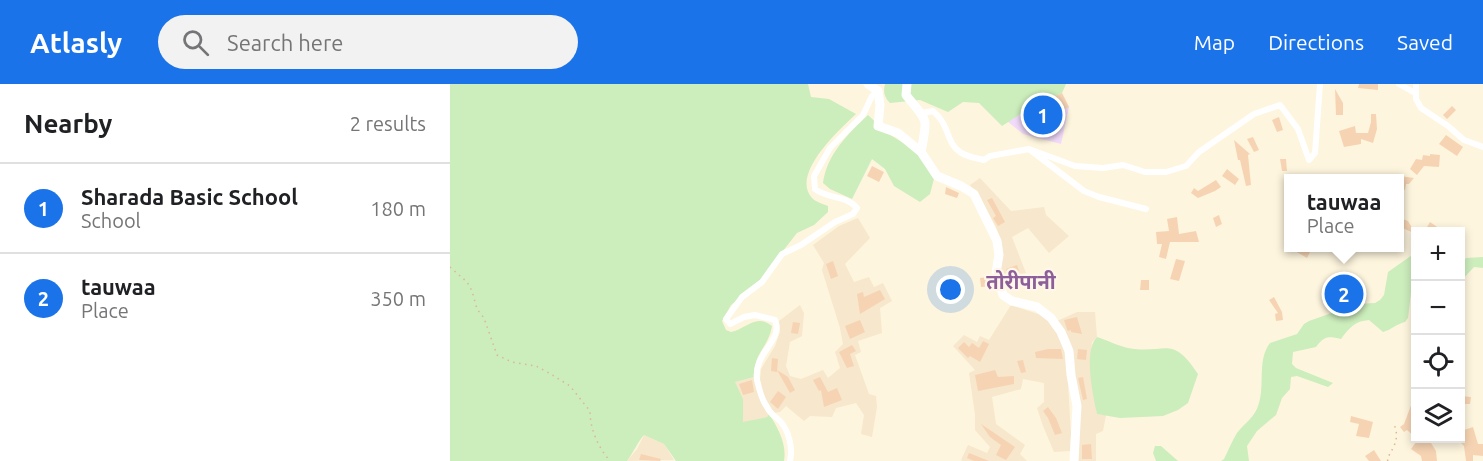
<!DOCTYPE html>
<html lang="en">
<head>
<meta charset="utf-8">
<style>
	:root { --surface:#fff; --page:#f2f2f2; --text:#202124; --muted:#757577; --line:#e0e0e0; --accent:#1a73e8 }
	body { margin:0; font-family:Ubuntu,"Noto Sans Devanagari",sans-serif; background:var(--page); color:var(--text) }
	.controls { position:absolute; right:18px; bottom:18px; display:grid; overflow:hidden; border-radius:0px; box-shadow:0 3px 9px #0003 }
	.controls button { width:54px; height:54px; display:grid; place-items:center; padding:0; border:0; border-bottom:2px solid var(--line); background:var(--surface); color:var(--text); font:30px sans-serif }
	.you { position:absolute; left:501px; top:206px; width:21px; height:21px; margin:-15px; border:4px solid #fff; border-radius:50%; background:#1a73e8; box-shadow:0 0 0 9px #1a73e833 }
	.badge { display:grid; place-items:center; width:39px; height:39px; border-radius:50%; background:var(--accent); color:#fff; font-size:20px; font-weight:700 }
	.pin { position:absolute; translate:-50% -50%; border:3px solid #fff; box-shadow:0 2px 6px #0006 }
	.popup { position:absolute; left:834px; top:90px; width:120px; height:78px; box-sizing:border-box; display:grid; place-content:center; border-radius:0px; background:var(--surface); filter:drop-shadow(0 2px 4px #0005); font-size:20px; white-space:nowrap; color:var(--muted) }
	.popup b { font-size:22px; color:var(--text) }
	.popup::after { content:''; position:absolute; left:50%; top:100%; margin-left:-12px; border:12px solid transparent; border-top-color:var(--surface) }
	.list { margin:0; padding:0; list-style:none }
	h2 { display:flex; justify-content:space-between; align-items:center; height:78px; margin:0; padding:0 24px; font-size:26px }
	h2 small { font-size:20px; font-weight:400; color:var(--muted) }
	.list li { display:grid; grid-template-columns:39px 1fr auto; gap:18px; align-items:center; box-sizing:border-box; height:90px; padding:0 24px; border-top:2px solid var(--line) }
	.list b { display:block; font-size:22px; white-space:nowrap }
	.list p { margin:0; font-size:20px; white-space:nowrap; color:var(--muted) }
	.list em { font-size:20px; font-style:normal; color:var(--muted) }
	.icon { flex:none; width:33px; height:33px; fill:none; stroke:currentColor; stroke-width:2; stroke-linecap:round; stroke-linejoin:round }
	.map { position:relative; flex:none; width:1033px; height:377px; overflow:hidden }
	header { display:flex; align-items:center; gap:36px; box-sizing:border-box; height:84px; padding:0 30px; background:var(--accent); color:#fff }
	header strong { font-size:28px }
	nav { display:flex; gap:33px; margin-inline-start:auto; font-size:21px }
	.search { width:420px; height:54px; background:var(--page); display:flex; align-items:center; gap:15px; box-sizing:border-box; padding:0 21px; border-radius:33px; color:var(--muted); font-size:22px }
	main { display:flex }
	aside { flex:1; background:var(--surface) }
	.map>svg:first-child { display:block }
	.residential { fill:#f7e7cc }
	.education { fill:#f2dbfa }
	.green { fill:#ccedbc }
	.building { fill:#f6d4b3 }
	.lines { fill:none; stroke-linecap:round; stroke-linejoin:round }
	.path { stroke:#dbb797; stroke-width:1.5; stroke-dasharray:1.5 4.5; stroke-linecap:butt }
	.street { stroke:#fff; stroke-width:6 }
	.secondary { stroke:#fff; stroke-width:9 }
	.labels { text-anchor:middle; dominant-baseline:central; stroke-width:4.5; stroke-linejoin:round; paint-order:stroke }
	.quarter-label { font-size:20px; font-weight:bold; fill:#8c5f9b; stroke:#fff7e7 }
</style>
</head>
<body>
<header>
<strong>Atlasly</strong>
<div class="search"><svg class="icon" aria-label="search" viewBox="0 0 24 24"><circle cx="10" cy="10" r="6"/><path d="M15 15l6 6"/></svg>Search here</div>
<nav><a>Map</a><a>Directions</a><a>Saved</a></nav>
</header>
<main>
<aside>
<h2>Nearby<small>2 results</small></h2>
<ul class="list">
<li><span class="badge">1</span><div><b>Sharada Basic School</b><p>School</p></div><em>180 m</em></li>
<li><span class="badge">2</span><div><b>tauwaa</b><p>Place</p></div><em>350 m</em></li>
</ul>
</aside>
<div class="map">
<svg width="1033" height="377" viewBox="0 0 1033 377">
	<rect width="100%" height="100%" fill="#fef5de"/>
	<path class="residential" d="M 530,94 L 561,127 L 594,123 L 596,131 L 619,152 L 599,169 L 578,144 L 562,153 L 576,189 L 553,196 L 550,185 L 552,160 L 546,143 L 531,115 L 520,101 Z
		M 408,134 L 420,154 L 395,180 L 404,198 L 419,193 L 424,203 L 433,199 L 442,217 L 430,224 L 432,249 L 408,257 L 411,268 L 405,271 L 419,310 L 426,312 L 427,323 L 422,353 L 411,350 L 414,331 L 406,319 L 386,324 L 382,333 L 360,332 L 354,337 L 336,322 L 330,328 L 324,329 L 313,310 L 310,296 L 311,285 L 325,262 L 330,248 L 329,237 L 350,221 L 354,229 L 352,252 L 340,258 L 336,282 L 340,292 L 351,295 L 373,286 L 378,294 L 390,284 L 385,268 L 393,260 L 390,244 L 372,186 L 374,179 L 363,161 L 389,142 Z
		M 561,221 L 594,232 L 607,246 L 616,267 L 621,350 L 620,367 L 604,368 L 593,342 L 587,324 L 594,318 L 594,299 L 573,295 L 571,305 L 542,313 L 546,340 L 575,361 L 570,370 L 577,377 L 512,377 L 511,376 L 518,361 L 537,369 L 540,363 L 525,346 L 525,331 L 519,289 L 525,286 L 503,262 L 514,251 L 527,258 L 530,252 L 539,256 Z
		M 627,228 L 645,228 L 647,253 L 642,258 L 640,281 L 647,330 L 656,331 L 653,347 L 646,350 L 646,377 L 628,377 L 630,326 L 607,237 Z
		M 304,293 L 311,319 L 319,330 L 317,333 L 293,339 L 293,315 L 284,298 Z
		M 194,351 L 214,360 L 224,376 L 177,377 L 187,365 Z"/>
	<path class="education" d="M 612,9 L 619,23 L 611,60 L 573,50 L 557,37 Z"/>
	<path class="green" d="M 0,0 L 358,0 L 361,13 L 379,15 L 406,30 C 390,45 340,90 362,114 C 366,118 373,120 378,122 L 378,128 L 364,141 L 347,149 L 307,200 L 281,221 L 272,237 L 276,246 L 281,248 C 296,245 306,229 322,242 C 318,265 304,267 304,293 L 285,298 L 293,315 L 293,338 L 317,333 L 319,330 C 328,344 337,360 334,377 L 226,377 L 214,360 L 194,351 C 189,356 183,369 177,377 L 0,377 Z
		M 435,0 L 616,0 L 612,9 L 580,24 L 552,42 L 529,19 L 513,18 L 498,28 L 470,16 L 440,19 C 434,13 433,8 435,0 Z
		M 418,31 L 437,49 L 465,66 L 485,91 L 480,110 L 470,118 L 444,102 L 435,85 L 422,75 L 402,115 L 380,105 L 373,99 C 377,70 398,50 418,31 Z
		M 965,169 L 965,208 L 961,209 L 958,234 L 955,238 C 946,240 941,246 933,248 L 919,236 C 905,237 899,244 891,255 C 878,252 874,252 866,263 L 843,268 L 842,280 L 846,284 L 883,299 L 878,303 L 847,292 L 841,293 L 840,305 L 832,314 L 826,331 L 807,347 L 797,362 L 799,377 L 771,377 L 774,375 C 778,367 782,357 787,349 C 795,338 805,334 809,319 C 815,299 807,276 820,259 L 847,250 L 854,240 L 859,237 L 907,220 L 925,219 L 930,216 L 934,211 L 938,188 Z
		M 1033,173 L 1033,184 L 1024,183 L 1011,197 L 1011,181 L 1016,174 Z
		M 647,253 C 657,256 668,262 678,264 C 716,271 721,249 748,290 L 738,319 L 728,326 L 713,332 L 670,334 L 647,330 C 643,311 633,267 647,253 Z
		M 705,362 L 711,362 L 728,377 L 706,377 L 703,369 Z"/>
	<path class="building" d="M 909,0 L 928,0 L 928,6 L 908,4 Z
		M 885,5 L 893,19 L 893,31 L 886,31 Z
		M 612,9 L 619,23 L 611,27 L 609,21 L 584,33 L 580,24 Z
		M 1002,22 L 1006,26 L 997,35 L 993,31 Z
		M 921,30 L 926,30 L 927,45 L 923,59 L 911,55 L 911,60 L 894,63 L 889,47 L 905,42 L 906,49 L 918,49 L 921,38 Z
		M 829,33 L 833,46 L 827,48 L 822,36 Z
		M 996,51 L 1013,63 L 1007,72 L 989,60 Z
		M 803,53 L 809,66 L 804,68 L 797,55 Z
		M 784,56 L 800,70 L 798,71 L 801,101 L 796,102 L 790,76 L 788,76 Z
		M 980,70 L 990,71 L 989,83 L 974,82 L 967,91 L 960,85 L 966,75 L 972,76 L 973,71 L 980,72 Z
		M 830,75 L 836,75 L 837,87 L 832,87 Z
		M 422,82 L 434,88 L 429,98 L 417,92 Z
		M 777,85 L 789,95 L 785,101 L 772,92 Z
		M 950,92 L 964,94 L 959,100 L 956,100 L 955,106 L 950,105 Z
		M 766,96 L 771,103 L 765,107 L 748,114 L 741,109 L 744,104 L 748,107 Z
		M 496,103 L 509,109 L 507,114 L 495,110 Z
		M 542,114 L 555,138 L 548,142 L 543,134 L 546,132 L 537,116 Z
		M 769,131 L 772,140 L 766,143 L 763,134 Z
		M 727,133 L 729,150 L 746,147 L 749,158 L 720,158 L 716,175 L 709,173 L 712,160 L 707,160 L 706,148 L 719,147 L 717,135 Z
		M 950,134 L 958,137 L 966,150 L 950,143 Z
		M 980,138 L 993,147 L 983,147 L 977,143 Z
		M 840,164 L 852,164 L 860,168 L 857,174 Z
		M 726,175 L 735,177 L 729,197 L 720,195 Z
		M 383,177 L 388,192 L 381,195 L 376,180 Z
		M 567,181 L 569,187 L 558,191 L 556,185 Z
		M 540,193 L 543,202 L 531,203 L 530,194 Z
		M 691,196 L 699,196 L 699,206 L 690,206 Z
		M 430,206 L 435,215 L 410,230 L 407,210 L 413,208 L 414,213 Z
		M 824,213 L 832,228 L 833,236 L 826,237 L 825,230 L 828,229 L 819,216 Z
		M 627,233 L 632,250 L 621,248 L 621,246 L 618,247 L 617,245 L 614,236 Z
		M 410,236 L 415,248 L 400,255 L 395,242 Z
		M 343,238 L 350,239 L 348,250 L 341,249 Z
		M 533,257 L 539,260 L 530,278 L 520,272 L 518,274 L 508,264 L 514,258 L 519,263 L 522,259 L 529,264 Z
		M 402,261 L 406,267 L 400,270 L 404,282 L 397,284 L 389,268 Z
		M 598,265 L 611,265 L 613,275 L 586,274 L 585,268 Z
		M 628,265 L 637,266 L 636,276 L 627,275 Z
		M 322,274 L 328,275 L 327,288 L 321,287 Z
		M 573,276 L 576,288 L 571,289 L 567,277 Z
		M 327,286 L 338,293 L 345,306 L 340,309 Z
		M 545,286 L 548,293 L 564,292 L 564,300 L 528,307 L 525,291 Z
		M 370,293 L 378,308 L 387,304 L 392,316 L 374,323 L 371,306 L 369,307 L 363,296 Z
		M 633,293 L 637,315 L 633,316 L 628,294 Z
		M 302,296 L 304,308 L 293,311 L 289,300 Z
		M 328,307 L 336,313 L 328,325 L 320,318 Z
		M 966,308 L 966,354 L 957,346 L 954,348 L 950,343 L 954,340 Z
		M 1011,312 L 1021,313 L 1020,320 L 1011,320 Z
		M 598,323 L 606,334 L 612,349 L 605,351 L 598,334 L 593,327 Z
		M 901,332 L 923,338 L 919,354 L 906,352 L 909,340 L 900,338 Z
		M 531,340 L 565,363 L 556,376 L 546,371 L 551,361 L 540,353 Z
		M 1023,343 L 1028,360 L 1033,360 L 1033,372 L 1023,371 L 1023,377 L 1016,377 L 1014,362 L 1011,359 L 1011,347 Z
		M 969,354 L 976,354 L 981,359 L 986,367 L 987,377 L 972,377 L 971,372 L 961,365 Z
		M 641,360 L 642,375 L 632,375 L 632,361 Z
		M 924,366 L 931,377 L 919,377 L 915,372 Z
		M 519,369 L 539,377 L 524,377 L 517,374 Z
		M 191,370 L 211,375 L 210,377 L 189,376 Z"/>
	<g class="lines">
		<path class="path" d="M 0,183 L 17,198 L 22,207 L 27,225 L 34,234 L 47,271 L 62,278 L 86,282 L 99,289 L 120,302 L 140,327 C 140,345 148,363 160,377
			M 938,377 L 937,375 C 944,362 950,355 944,340"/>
		<path class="street" d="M 949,0 L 965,9
			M 966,0 L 966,15 L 971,24 L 998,42 L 1014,56 L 1033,63
			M 472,29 L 483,27 C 500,41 496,59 510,68 C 517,73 526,74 534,76 L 540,72 L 579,65 L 634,107 L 649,113 L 696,125
			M 579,65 L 625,82 L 653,84 L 673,81 L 695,88 L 716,88 L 736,82 L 749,68 L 804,30 L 830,21 L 848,45 L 859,76 L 865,69 L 870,0
			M 340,377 C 343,364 339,347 330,337 C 325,332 320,330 317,323 C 312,316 309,305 307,296 C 303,268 334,257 325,236 L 305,231 L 294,233 L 280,240 L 276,235 L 292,213 L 312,198 L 332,170 L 351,161 L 385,138 L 403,130 L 407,124 C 396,111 377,115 365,105 L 364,92 L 380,64 L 413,31 L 422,12 L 428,7"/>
		<path class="secondary" d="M 418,0 L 428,7 L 430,21 L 428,42 L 448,49 L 471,68 L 487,92 L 511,102 L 524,110 L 547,157 L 549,171 L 546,189 L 553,211 L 562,217 L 587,223 L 601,234 L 611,248 L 619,267 L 621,291 L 627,322 L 624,377
			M 457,0 L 456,11 C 478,39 478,31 471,68"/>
	</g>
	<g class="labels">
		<g class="quarter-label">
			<text x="571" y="197">तोरीपानी</text>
		</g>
	</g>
</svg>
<div class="controls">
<button>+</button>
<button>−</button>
<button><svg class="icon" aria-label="locate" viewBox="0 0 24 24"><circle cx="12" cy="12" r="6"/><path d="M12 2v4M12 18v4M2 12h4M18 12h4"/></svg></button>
<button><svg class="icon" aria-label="layers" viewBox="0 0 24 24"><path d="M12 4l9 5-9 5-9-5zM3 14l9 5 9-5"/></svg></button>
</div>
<div class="you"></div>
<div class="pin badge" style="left:593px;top:31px">1</div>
<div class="pin badge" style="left:894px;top:210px">2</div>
<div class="popup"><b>tauwaa</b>Place</div>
</div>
</main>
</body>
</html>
